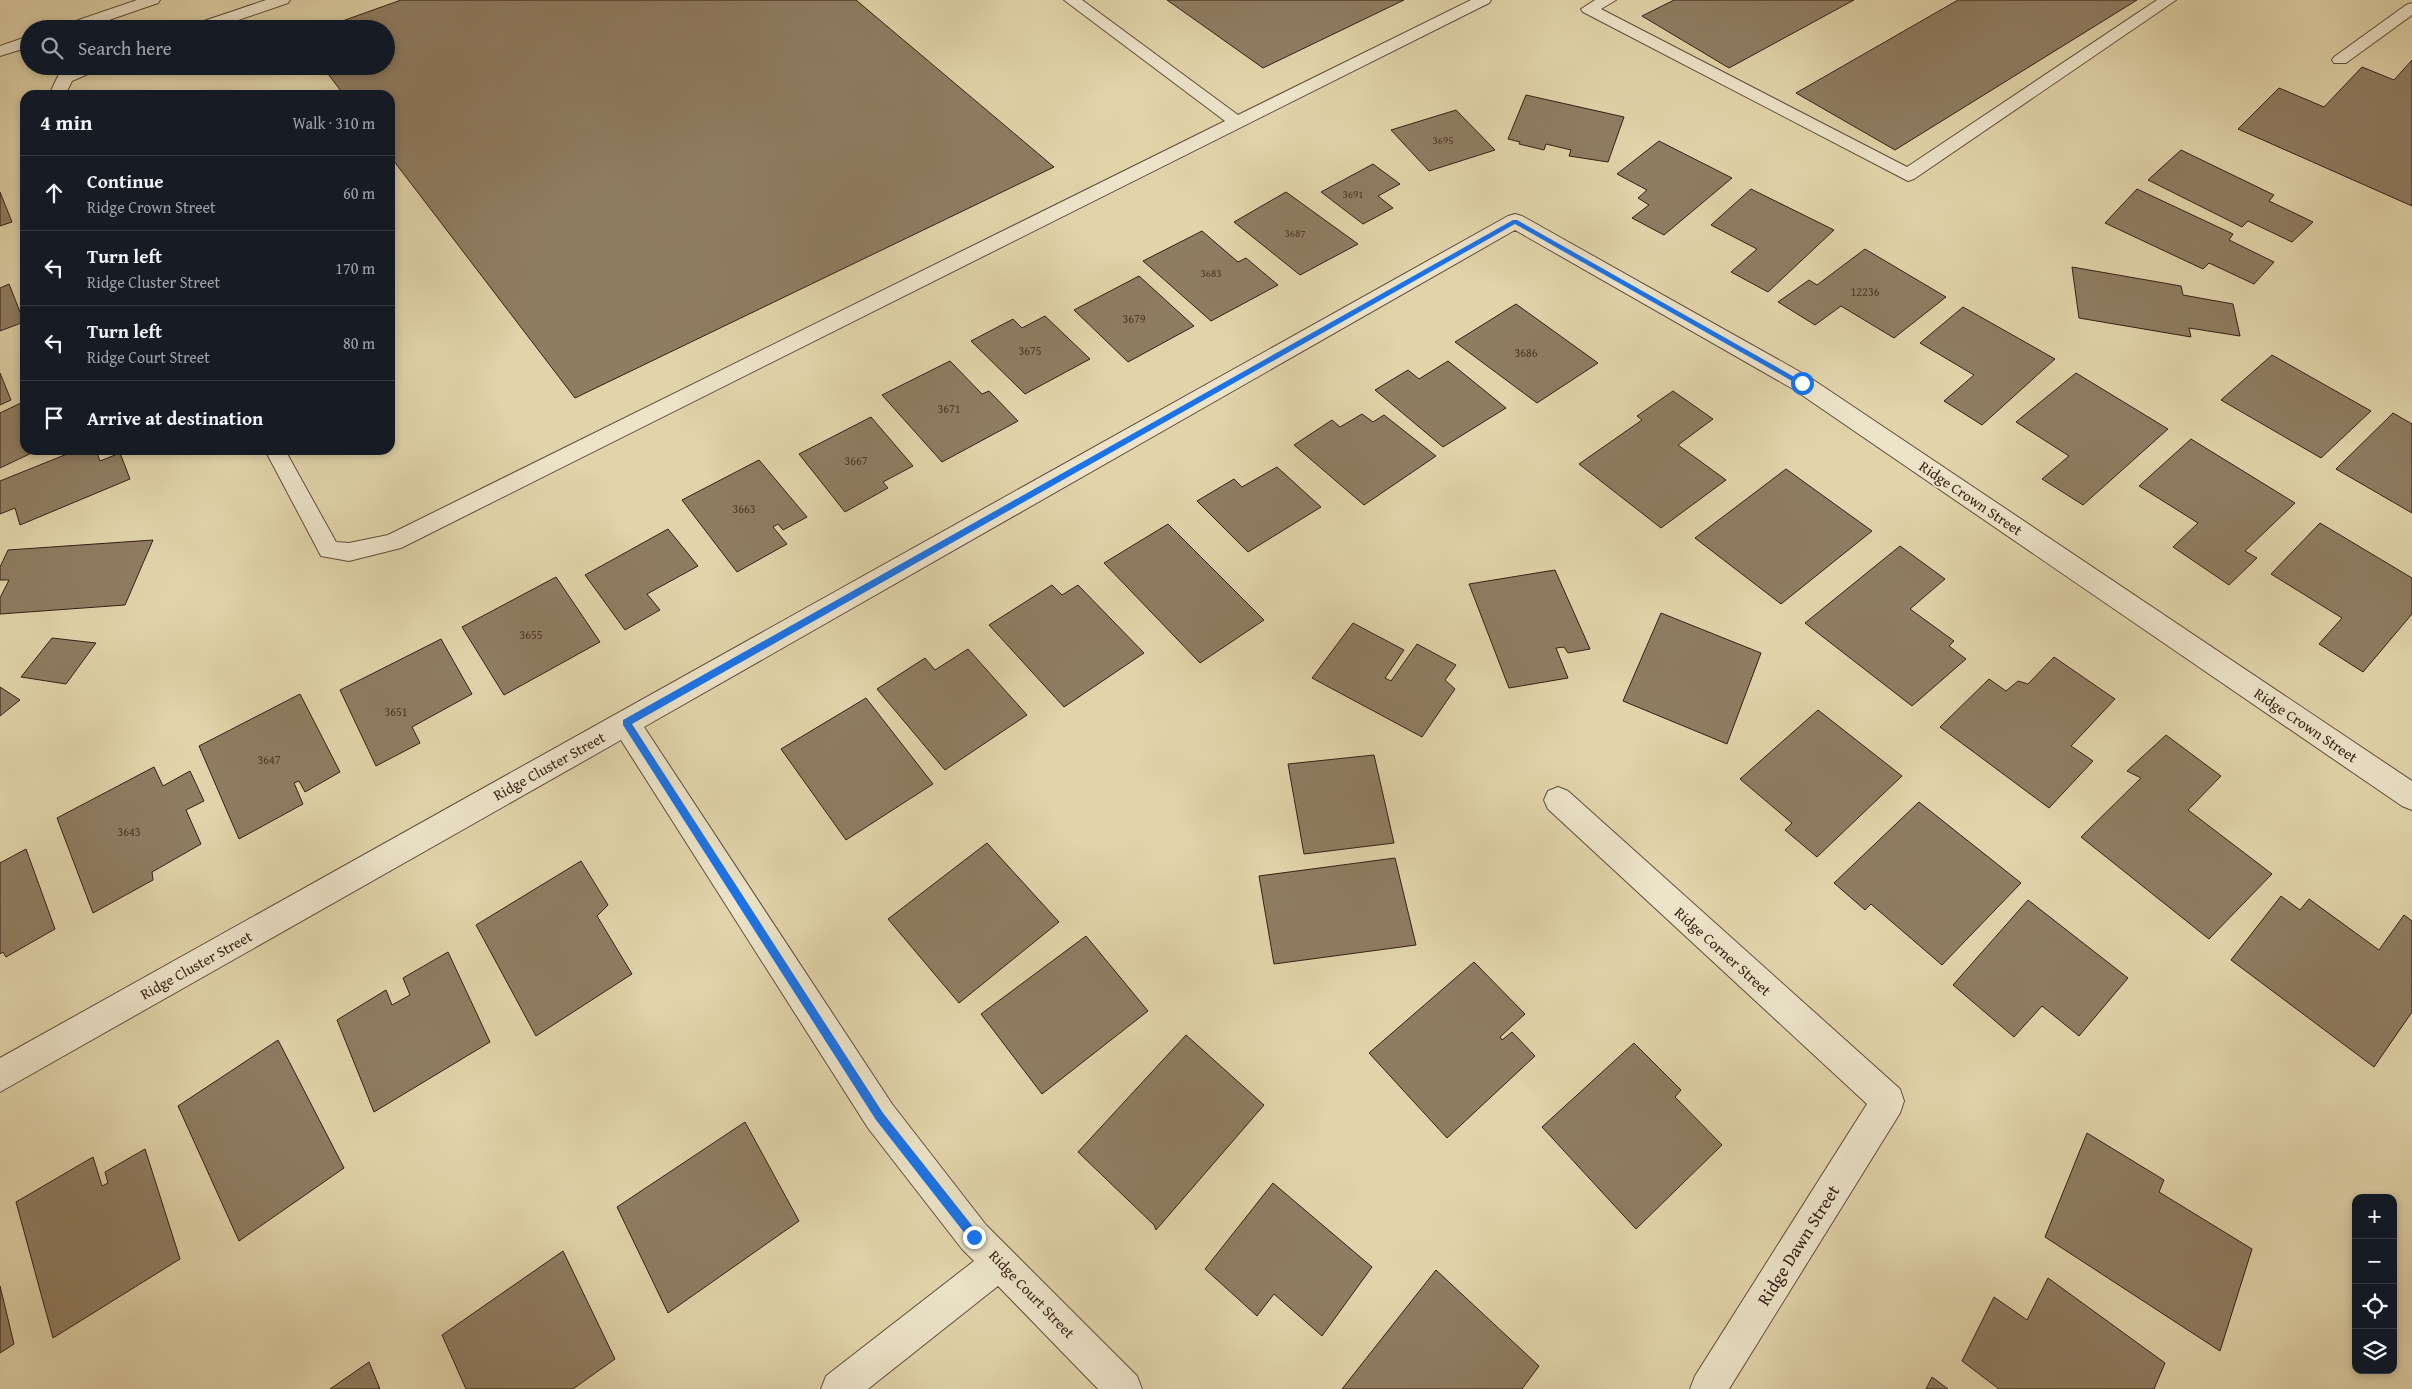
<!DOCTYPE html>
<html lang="en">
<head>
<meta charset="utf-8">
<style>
	:root { --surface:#171b24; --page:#242831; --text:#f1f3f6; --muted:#9ea1a6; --line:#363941 }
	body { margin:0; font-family:"Gentium Book Plus",serif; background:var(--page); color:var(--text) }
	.controls { position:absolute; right:15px; bottom:15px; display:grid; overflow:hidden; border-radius:10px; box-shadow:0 2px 8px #0003 }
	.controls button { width:45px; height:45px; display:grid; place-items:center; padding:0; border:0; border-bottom:1px solid var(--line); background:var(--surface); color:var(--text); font:25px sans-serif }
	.stop { position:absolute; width:15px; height:15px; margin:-11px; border:4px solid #1a73e8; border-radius:50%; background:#fff }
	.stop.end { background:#1a73e8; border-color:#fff; box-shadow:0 1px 5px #0008 }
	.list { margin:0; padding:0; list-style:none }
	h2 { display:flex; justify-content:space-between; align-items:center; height:65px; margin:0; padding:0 20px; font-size:21px }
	h2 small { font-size:16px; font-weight:400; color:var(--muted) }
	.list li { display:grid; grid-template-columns:32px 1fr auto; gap:15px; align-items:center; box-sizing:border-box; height:75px; padding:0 20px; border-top:1px solid var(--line) }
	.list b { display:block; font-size:19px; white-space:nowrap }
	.list p { margin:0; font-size:16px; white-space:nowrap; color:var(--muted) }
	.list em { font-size:16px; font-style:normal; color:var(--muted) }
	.icon { flex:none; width:28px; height:28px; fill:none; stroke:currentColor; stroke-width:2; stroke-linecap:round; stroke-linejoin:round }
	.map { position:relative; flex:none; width:2412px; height:1389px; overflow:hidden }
	.search { position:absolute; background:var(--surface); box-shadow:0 2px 8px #0003; left:20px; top:20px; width:375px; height:55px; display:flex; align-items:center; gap:12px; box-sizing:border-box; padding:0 18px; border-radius:28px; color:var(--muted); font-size:19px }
	.panel { position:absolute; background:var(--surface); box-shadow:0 2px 8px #0003; left:20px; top:90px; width:375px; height:365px; border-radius:15px }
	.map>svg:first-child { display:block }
	.building { fill:#8f7d62; stroke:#361e15 }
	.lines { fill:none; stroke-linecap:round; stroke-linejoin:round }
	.lane-casing { stroke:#614c3a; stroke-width:2 }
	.street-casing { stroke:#614c3a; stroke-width:2 }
	.lane { fill:#ece3c8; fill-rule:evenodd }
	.street { fill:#ece3c8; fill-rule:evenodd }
	.route { fill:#1a73e8 }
	.labels { text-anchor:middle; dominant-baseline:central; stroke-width:4; stroke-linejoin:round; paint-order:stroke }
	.far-number-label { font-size:11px; fill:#4c3628 }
	.number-label { font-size:12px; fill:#4c3628 }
	.street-label { font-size:15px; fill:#361e15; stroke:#ece3c8 }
	.near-street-label { font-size:18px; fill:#361e15; stroke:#ece3c8 }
</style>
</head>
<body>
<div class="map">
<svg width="2412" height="1389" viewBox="0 0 2412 1389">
	<rect width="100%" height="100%" fill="#e1d4aa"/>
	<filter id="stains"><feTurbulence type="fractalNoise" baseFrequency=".004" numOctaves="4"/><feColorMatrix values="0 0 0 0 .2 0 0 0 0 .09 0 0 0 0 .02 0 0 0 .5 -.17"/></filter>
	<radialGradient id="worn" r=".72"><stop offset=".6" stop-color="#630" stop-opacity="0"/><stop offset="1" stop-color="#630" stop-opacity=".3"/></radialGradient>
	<path class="building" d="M 401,0 L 856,0 L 1054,167 L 575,398 L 390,156 L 390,95 L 344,95 L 322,66 L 386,66 L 386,29 L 320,29 Z
		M 1167,0 L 1404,0 L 1263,68 Z
		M 1674,0 L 1854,0 L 1729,68 L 1642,16 Z
		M 1958,0 L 2137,0 L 1895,150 L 1796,93 Z
		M 2412,60 L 2412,206 L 2238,129 L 2279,88 L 2324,107 L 2362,67 L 2394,80 Z
		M 1526,95 L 1624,117 L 1608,162 L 1569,156 L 1571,150 L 1546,144 L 1544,150 L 1519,144 L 1520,142 L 1508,139 Z
		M 1456,110 L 1495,150 L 1429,171 L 1391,130 Z
		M 1659,141 L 1732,178 L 1664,235 L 1632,218 L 1649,205 L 1638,198 L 1647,190 L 1617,174 Z
		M 2181,150 L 2274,195 L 2269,201 L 2313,222 L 2292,242 L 2248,221 L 2242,227 L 2148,180 Z
		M 1373,164 L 1400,184 L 1378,196 L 1393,208 L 1363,224 L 1321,192 Z
		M 1751,189 L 1834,230 L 1768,292 L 1731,272 L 1757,249 L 1711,225 Z
		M 2137,189 L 2233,234 L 2229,240 L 2274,262 L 2254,284 L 2209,263 L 2203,269 L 2105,223 Z
		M 0,192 L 12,222 L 0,226 Z
		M 1286,192 L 1358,244 L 1300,275 L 1234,222 Z
		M 1202,231 L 1238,262 L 1246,258 L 1278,285 L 1211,321 L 1143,261 Z
		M 1865,249 L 1946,297 L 1894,338 L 1841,306 L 1815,325 L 1778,302 L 1809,280 L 1817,285 Z
		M 2072,267 L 2181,286 L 2183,295 L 2233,304 L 2240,336 L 2189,328 L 2191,337 L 2079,318 Z
		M 1139,276 L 1194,326 L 1128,362 L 1074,310 Z
		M 9,284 L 24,322 L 0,331 L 0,288 Z
		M 1516,304 L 1598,363 L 1537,403 L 1455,342 Z
		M 1963,307 L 2055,359 L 1982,425 L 1944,401 L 1974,375 L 1920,343 Z
		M 1045,316 L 1090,359 L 1025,394 L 971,341 L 1013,319 L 1022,328 Z
		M 2272,355 L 2371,411 L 2321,458 L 2221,400 Z
		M 950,361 L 982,394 L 989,391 L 1018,421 L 942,462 L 882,395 Z
		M 1448,361 L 1506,408 L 1443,447 L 1375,390 L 1408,370 L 1419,379 Z
		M 0,373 L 11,400 L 0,405 Z
		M 2076,373 L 2168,429 L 2083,505 L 2042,479 L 2069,456 L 2016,422 Z
		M 1673,391 L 1713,419 L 1678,445 L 1726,480 L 1661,528 L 1579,464 L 1642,420 L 1637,416 Z
		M 25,401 L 25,450 L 38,450 L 0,468 L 0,413 Z
		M 2393,413 L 2412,424 L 2412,513 L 2336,469 Z
		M 1362,414 L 1373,422 L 1384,415 L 1436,456 L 1364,505 L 1294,445 L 1332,420 L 1340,427 Z
		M 871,417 L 913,466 L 883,482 L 888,488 L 845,512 L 799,454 Z
		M 2191,439 L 2295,503 L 2245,551 L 2257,558 L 2229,585 L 2173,547 L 2198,523 L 2139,486 Z
		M 77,450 L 96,450 L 100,461 L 120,453 L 130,479 L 20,525 L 15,508 L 0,514 L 0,481 Z
		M 759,460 L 807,517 L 783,530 L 778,524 L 773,527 L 787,544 L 737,572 L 682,500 Z
		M 1277,467 L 1321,507 L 1248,552 L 1197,501 L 1234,479 L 1242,487 Z
		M 1786,469 L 1872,531 L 1781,604 L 1695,538 Z
		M 2320,523 L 2412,578 L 2412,614 L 2363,672 L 2319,644 L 2342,618 L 2271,574 Z
		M 1168,524 L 1264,620 L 1200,663 L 1104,563 Z
		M 668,529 L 698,566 L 647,594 L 660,610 L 625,630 L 585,575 Z
		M 153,540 L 125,605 L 0,614 L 0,598 L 9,580 L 0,580 L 0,567 L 8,550 Z
		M 1900,546 L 1945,579 L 1910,609 L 1954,641 L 1949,646 L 1966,659 L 1912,706 L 1805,623 Z
		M 1555,570 L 1590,649 L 1568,653 L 1564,647 L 1556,648 L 1568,678 L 1509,688 L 1469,584 Z
		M 556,577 L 600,642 L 504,695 L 462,627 Z
		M 1052,585 L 1062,595 L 1078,585 L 1144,653 L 1064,707 L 989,625 Z
		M 1661,613 L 1761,653 L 1727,744 L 1623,701 Z
		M 1353,623 L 1404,650 L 1385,678 L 1391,681 L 1417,644 L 1456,665 L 1445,680 L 1455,689 L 1422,737 L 1312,678 Z
		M 52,638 L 96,643 L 66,684 L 21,677 Z
		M 441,639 L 472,694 L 412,727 L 420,743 L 376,766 L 340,690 Z
		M 968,649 L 1027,715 L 945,770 L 877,689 L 925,658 L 935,670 Z
		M 2054,657 L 2115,699 L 2071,746 L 2093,761 L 2049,808 L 1940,727 L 1989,679 L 2006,691 L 2018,681 L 2028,684 Z
		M 0,687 L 20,700 L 0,716 Z
		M 300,694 L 340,772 L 305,792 L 299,781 L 294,783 L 303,804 L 239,839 L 199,746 Z
		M 866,698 L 933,784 L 846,840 L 781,749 Z
		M 1818,710 L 1902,776 L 1817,857 L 1785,830 L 1792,823 L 1740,779 Z
		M 2166,735 L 2221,776 L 2188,810 L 2272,874 L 2209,939 L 2081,837 L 2141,778 L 2127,771 Z
		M 1374,755 L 1394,843 L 1304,854 L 1288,764 Z
		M 154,767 L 163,786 L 190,771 L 204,801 L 186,810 L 201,844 L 152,872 L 153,880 L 93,913 L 57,818 Z
		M 1919,802 L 2021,883 L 1942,965 L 1871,904 L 1865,910 L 1834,883 Z
		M 987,843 L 1059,922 L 959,1003 L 888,919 Z
		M 26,849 L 55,929 L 6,957 L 3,952 L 0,954 L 0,863 Z
		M 1395,858 L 1416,945 L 1274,964 L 1259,876 Z
		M 581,861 L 608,905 L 597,916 L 632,974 L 536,1036 L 476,925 Z
		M 2281,896 L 2300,910 L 2309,899 L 2379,950 L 2404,915 L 2412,921 L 2412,1012 L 2374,1067 L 2231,960 Z
		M 2028,900 L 2128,978 L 2079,1036 L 2042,1006 L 2014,1037 L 1953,985 Z
		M 1086,936 L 1148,1011 L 1042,1094 L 981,1014 Z
		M 448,952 L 490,1042 L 374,1112 L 337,1020 L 386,990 L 392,1005 L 410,995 L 403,978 Z
		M 1474,962 L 1525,1014 L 1500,1037 L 1502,1040 L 1512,1032 L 1535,1056 L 1447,1138 L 1369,1053 Z
		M 1186,1035 L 1264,1105 L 1156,1230 L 1154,1225 L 1078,1152 Z
		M 278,1040 L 344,1168 L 239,1241 L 178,1106 Z
		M 1634,1043 L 1681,1090 L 1675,1097 L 1722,1145 L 1636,1229 L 1542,1127 Z
		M 745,1122 L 799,1221 L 668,1313 L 617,1207 Z
		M 2087,1133 L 2164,1180 L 2159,1192 L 2252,1249 L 2220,1351 L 2045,1237 Z
		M 145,1149 L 180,1259 L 53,1338 L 16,1202 L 93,1157 L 102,1186 L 108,1183 L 105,1172 Z
		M 1273,1183 L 1372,1267 L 1322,1336 L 1274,1294 L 1257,1316 L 1205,1269 Z
		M 563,1251 L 615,1359 L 573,1389 L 466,1389 L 442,1335 Z
		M 1436,1270 L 1539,1366 L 1522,1389 L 1342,1389 Z
		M 2048,1278 L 2165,1363 L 2154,1389 L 1999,1389 L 1962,1361 L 1994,1297 L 2027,1320 Z
		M 0,1286 L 14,1344 L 0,1353 Z
		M 369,1362 L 380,1389 L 330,1389 Z
		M 1932,1377 L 1948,1389 L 1926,1389 Z"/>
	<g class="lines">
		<g class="lane-casing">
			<path id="lane" d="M 137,0 L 160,0 L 158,3 L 83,29 L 59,29 L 61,26 Z
				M 266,0 L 290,0 L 288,3 L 212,29 L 187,29 L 189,26 Z
				M 1064,0 L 1082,0 L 1238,115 L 1471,0 L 1491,0 L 1489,3 L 401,548 L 349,561 L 321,556 L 265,450 L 285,450 L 336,542 L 349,543 L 388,535 L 1225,121 Z
				M 1595,0 L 1616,0 L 1601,9 L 1907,167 L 2157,0 L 2176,0 L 1914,179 L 1908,181 L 1583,12 L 1581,9 Z
				M 2412,3 L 2412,15 L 2346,63 L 2334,63 L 2332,60 L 2334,57 L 2406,5 Z
				M 29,36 L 29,47 L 0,56 L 0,46 Z
				M 77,66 L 99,66 L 97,70 L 72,81 L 65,95 L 49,95 L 59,74 Z"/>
		</g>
		<g class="street-casing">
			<path id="street" d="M 1515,214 L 1522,216 L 1809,377 L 2412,781 L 2412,810 L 2402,806 L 1793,389 L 1515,230 L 644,727 L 892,1104 L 986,1225 L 1137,1376 L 1142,1389 L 1098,1389 L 998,1286 L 868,1389 L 821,1389 L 826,1376 L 974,1261 L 962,1249 L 868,1128 L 621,740 L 0,1092 L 0,1058 L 1508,216 Z
				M 1558,787 L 1568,791 L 1900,1089 L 1904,1101 L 1900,1113 L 1729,1389 L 1690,1389 L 1695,1376 L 1867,1104 L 1548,809 L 1544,800 L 1548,791 Z"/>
		</g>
		<use href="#lane" class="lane"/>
		<use href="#street" class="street"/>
	</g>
	<path class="route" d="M 1513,220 L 1517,220 L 1805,383 L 1799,385 L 1515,224 L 632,724 L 883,1113 L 978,1233 L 978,1240 L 970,1240 L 876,1120 L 623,725 L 623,720 Z"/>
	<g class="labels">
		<g class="far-number-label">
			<text x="1443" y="140">3695</text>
			<text x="1353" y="194">3691</text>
			<text x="1295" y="233">3687</text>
			<text x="1211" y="273">3683</text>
		</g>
		<g class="number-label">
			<text x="1865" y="291">12236</text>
			<text x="1134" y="318">3679</text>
			<text x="1030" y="350">3675</text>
			<text x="1526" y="352">3686</text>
			<text x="949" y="408">3671</text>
			<text x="856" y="460">3667</text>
			<text x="744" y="508">3663</text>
			<text x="531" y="634">3655</text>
			<text x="396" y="711">3651</text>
			<text x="269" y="759">3647</text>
			<text x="129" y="831">3643</text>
		</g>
		<g class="street-label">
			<text transform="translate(1971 498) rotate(34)">Ridge Crown Street</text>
			<text transform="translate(2306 725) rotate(34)">Ridge Crown Street</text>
			<text transform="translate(549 766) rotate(-29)">Ridge Cluster Street</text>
			<text transform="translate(1723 951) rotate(42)">Ridge Corner Street</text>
			<text transform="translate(196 965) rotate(-29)">Ridge Cluster Street</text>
			<text transform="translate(1032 1294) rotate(46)">Ridge Court Street</text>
		</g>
		<g class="near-street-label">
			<text transform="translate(1798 1245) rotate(-58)">Ridge Dawn Street</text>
		</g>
	</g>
	<rect width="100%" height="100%" filter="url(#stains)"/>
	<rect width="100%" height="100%" fill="url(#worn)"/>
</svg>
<div class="controls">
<button>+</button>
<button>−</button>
<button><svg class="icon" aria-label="locate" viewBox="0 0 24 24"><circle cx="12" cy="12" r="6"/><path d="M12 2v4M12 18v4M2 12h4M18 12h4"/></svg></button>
<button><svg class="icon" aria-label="layers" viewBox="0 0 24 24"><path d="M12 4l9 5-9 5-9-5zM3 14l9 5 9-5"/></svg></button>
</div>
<div class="stop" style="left:1802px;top:383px"></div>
<div class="stop end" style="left:974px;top:1237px"></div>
<div class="search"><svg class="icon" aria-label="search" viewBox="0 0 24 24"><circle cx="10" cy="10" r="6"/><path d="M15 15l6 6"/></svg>Search here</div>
<section class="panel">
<h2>4 min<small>Walk · 310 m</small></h2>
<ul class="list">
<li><svg class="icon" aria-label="ahead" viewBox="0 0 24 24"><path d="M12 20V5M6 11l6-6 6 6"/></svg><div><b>Continue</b><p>Ridge Crown Street</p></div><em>60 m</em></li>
<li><svg class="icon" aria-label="left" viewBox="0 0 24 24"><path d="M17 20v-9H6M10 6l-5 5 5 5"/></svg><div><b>Turn left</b><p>Ridge Cluster Street</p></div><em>170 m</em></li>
<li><svg class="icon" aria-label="left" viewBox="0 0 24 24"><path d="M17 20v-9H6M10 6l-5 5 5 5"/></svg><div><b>Turn left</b><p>Ridge Court Street</p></div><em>80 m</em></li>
<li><svg class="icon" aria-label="arrive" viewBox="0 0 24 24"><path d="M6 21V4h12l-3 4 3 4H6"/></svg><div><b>Arrive at destination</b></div></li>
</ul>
</section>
</div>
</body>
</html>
